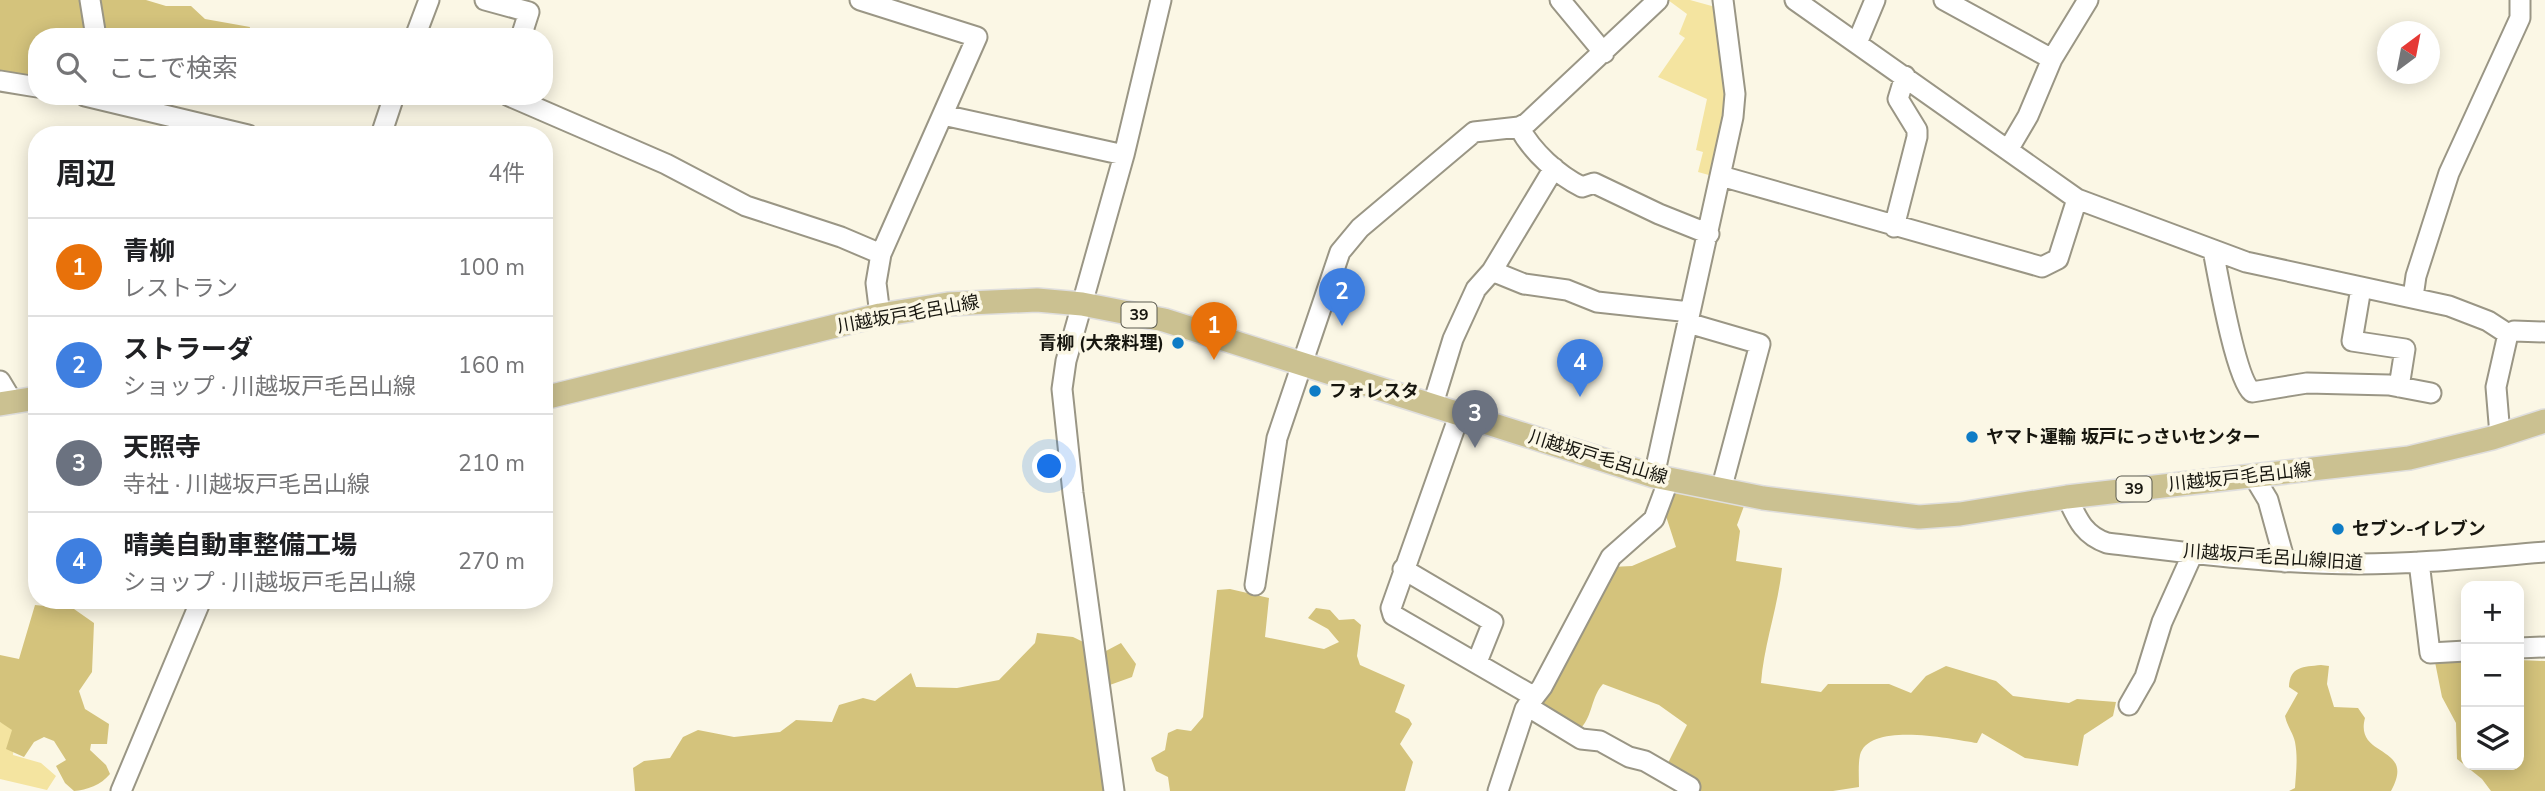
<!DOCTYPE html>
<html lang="ja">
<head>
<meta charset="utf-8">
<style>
	:root { --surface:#fff; --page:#f6f6f6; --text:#202124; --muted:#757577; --line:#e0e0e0; --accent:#d93025 }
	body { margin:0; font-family:"Nunito Sans","Noto Sans JP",sans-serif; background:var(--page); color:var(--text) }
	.controls { position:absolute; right:21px; bottom:21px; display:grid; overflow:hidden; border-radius:14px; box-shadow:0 4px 18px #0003 }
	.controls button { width:63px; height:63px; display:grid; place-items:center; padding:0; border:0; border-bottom:2px solid var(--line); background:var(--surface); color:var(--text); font:35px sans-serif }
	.compass { position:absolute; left:2377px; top:21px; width:63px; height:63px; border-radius:50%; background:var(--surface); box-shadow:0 4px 18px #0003; rotate:32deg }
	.you { position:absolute; left:1050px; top:467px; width:24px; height:24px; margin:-18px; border:5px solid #fff; border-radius:50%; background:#1a73e8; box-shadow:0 0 0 10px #1a73e833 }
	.badge { display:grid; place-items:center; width:46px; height:46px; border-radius:50%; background:var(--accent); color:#fff; font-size:23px; font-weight:700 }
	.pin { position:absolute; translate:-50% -58px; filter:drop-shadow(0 2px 4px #0008) }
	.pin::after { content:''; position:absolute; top:37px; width:24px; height:21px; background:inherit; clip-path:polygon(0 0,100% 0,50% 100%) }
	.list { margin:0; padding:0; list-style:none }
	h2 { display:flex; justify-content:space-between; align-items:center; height:91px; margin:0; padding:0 28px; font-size:30px }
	h2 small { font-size:23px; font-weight:400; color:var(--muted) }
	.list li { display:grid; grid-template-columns:46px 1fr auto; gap:21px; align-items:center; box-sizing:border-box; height:98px; padding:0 28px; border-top:2px solid var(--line) }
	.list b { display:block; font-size:26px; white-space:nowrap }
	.list p { margin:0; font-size:23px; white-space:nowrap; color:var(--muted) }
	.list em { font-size:23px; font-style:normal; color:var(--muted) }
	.icon { flex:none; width:38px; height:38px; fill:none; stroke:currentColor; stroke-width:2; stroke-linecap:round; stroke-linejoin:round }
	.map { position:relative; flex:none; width:2545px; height:791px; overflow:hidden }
	.search { position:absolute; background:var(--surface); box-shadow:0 4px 18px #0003; left:28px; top:28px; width:525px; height:77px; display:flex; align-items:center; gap:18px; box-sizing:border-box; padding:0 24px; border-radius:28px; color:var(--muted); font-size:26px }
	.panel { position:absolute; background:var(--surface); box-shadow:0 4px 18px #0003; left:28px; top:126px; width:525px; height:483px; border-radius:28px }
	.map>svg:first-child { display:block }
	.green { fill:#f4e4a0 }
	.forest { fill:#d4c37c }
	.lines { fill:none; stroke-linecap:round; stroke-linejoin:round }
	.minor-casing { stroke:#9a9685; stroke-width:23 }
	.major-casing { stroke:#dfdedd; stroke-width:26 }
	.minor { stroke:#fff; stroke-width:19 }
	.major { stroke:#cbc191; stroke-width:23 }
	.poi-dot { fill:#0e7cc6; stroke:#fbf7e5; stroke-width:2.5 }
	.labels { text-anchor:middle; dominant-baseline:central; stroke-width:7; stroke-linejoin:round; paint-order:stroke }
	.shield { fill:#fbf7e5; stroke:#5b5a4f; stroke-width:2 }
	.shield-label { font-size:16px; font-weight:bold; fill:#17160f }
	.street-label { font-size:18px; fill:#17160f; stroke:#fbf7e5 }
	.poi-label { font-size:18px; font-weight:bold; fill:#17160f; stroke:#fbf7e5; text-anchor:start }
</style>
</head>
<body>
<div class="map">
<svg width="2545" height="791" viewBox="0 0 2545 791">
	<rect width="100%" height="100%" fill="#fbf7e5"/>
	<path class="green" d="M 1668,0 L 1690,0 L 1719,8 L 1729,89 L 1716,177 L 1698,172 L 1703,152 L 1696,150 L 1707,99 L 1658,77 L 1685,38 L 1679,34 L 1687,14 Z
		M 0,722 L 15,727 L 13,755 L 41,763 L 56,776 L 47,790 L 0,779 Z"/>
	<path class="forest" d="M 0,0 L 146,0 L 166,6 L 191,6 L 205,19 L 250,27 L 248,37 L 37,37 L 37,79 L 0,74 Z
		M 1668,490 L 1744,506 L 1737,525 L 1740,531 L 1736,561 L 1782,568 C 1778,607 1764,644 1761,683 L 1821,692 L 1828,684 L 1889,684 L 1911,693 L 1926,676 L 1946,666 L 1996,681 L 2013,696 L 2069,703 L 2077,699 L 2116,702 L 2113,716 L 2084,735 L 2078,766 L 2025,758 L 1982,733 L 1977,743 C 1952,739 1869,721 1860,755 C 1858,764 1859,777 1859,787 L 1833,791 L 1693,791 L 1666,767 L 1687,725 L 1659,705 L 1603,684 C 1591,697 1593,715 1581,728 L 1537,700 L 1611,567 L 1632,566 L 1676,547 L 1664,510 Z
		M 1230,589 L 1269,598 L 1265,637 L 1324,649 L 1339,642 L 1328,629 L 1308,618 L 1316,608 L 1330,610 L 1339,620 L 1354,619 L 1361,625 L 1357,656 L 1360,665 L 1405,685 L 1395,712 L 1409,719 L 1412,724 L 1400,744 L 1413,762 L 1405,791 L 1170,791 L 1168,777 L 1156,771 L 1151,758 L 1165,750 L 1168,733 L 1177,729 L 1191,731 L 1203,717 L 1217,590 Z
		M 35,605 L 74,609 L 94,623 L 92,672 L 79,691 L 85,709 L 109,724 L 107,744 L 91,744 L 90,750 L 106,765 L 110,774 C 101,785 87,790 74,791 L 65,783 L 56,766 L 66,760 L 54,741 L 44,737 L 34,742 L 24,757 L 6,749 L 12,730 L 0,722 L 0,655 L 19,659 Z
		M 1037,633 L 1073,637 L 1104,652 L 1121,643 L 1136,664 L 1132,677 L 1107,686 L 1111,791 L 635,791 L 633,768 L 644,761 L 670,758 L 683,737 L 698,730 L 734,737 L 780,732 L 796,720 L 832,722 L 839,705 L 863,698 L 875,701 L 911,673 L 916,687 L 957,688 L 999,680 L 1035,643 Z
		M 2466,660 L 2466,765 L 2519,765 L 2519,660 L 2545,661 L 2545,791 L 2491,791 L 2482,779 L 2457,759 L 2456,723 L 2442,697 L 2435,662 Z
		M 2321,665 L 2329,666 L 2327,684 L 2334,707 L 2358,708 L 2365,718 C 2354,759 2417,744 2391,791 L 2289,791 L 2295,788 C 2296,772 2298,758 2295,742 C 2293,733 2287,726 2285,716 L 2298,693 L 2289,687 C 2290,666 2303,667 2321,665 Z"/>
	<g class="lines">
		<g class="minor-casing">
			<path id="minor" d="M 90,0 L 96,37
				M 485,0 L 529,12 L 521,37
				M 860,0 L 977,37 L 881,254 L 876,283 L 880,315
				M 1560,0 L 1604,53
				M 1795,0 L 2077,199 L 2246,262 L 2449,306 L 2488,321 L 2508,334 L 2514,331 L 2545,332
				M 1944,0 L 2052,59
				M 415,37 L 429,0
				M 1857,43 L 1875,0
				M 0,81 L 37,87
				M 85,96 L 248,135
				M 509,96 L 666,164 L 746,206 L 841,237 L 881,254
				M 943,115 L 1124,155
				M 1519,127 C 1532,152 1558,175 1582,187 L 1594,183 L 1659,214 L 1709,234
				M 381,135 L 394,96
				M 2008,150 L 2028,116 L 2052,59 L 2088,0
				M 1721,176 L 2042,267 L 2058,259 L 2077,199
				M 1894,227 L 1917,137 L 1917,130 L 1898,99 L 1905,76
				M 2213,250 C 2218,276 2236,379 2252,392 L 2307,383 L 2389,385 L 2431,393
				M 1492,271 L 1524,284 L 1567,290 L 1597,302 L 1690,312
				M 2361,288 L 2352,341 L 2405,349 L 2399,387
				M 2413,297 L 2416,276 L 2449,173 L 2520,18 L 2520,0
				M 1688,323 L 1760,344 L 1721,490
				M 0,381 L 12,401
				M 1433,404 L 1453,339 L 1476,289 L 1492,271 L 1554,168
				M 1460,413 L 1391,608 L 1393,615 L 1533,696
				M 2500,435 L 2496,387 L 2508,334
				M 2253,475 L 2268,500 L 2285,562
				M 1654,476 L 1733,117 L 1735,94 L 1723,0
				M 2067,497 C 2077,518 2083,535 2107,543 C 2190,553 2274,564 2358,564 C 2420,564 2483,557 2545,552
				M 2419,562 L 2430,653 L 2466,651
				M 1403,569 L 1493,622 L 1477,662
				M 1255,585 L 1277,438 L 1340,252 L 1360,228 L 1474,132 L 1519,127 L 1527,123 L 1658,0
				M 2519,648 L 2545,647
				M 2129,705 L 2145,677 L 2162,622 L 2193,553
				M 1527,706 L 1581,739 L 1600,741 L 1629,757 L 1645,761 L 1690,787
				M 121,791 L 201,600
				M 1114,791 L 1073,493 L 1062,389 L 1066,361 L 1124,155 L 1161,0
				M 1498,791 L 1525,709 L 1542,687 L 1611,557 L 1654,519 L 1669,479"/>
		</g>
		<g class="major-casing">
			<path id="major" d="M 544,398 L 880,315 L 948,304 L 1037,300 L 1082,304 L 1164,320 L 1654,476 L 1763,498 L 1919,517 L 1960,514 L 2067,497 L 2409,458 L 2492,438 L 2545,421
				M 0,404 L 37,398"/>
		</g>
		<use href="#minor" class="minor"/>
		<use href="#major" class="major"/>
	</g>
	<g class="poi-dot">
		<circle cx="1178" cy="343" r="7"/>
		<circle cx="1315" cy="391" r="7"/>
		<circle cx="1972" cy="437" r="7"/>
		<circle cx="2338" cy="529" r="7"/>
	</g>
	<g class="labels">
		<g class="shield">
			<rect x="1121.5" y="302.5" width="35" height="25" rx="5"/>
			<rect x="2116.5" y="476.5" width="35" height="25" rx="5"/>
		</g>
		<g class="shield-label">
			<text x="1139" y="315">39</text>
			<text x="2134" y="489">39</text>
		</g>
		<g class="street-label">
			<text transform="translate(908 314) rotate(-10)">川越坂戸毛呂山線</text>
			<text transform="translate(1598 457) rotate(17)">川越坂戸毛呂山線</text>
			<text transform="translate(2240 477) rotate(-6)">川越坂戸毛呂山線</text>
			<text transform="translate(2273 557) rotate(4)">川越坂戸毛呂山線旧道</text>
		</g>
		<g class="poi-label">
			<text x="1164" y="343" text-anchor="end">青柳 (大衆料理)</text>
			<text x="1329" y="391">フォレスタ</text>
			<text x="1986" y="437">ヤマト運輸 坂戸にっさいセンター</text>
			<text x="2352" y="529">セブン-イレブン</text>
		</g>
	</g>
</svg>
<div class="controls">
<button>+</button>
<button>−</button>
<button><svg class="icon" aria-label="layers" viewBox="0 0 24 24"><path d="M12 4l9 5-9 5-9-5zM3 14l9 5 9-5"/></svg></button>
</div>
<svg class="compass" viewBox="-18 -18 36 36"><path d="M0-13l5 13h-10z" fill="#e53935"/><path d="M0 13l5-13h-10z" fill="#757577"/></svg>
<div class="you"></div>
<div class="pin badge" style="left:1214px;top:360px;background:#e8710a">1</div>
<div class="pin badge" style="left:1342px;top:326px;background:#3f7fe0">2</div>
<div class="pin badge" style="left:1475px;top:448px;background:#6b7280">3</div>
<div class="pin badge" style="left:1580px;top:397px;background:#3f7fe0">4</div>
<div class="search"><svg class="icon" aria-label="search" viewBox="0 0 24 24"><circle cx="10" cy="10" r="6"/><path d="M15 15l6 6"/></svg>ここで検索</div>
<section class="panel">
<h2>周辺<small>4件</small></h2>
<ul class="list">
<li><span class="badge" style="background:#e8710a">1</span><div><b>青柳</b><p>レストラン</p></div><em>100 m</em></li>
<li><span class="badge" style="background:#3f7fe0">2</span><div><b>ストラーダ</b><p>ショップ · 川越坂戸毛呂山線</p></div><em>160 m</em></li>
<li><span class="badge" style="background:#6b7280">3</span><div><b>天照寺</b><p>寺社 · 川越坂戸毛呂山線</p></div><em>210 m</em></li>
<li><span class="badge" style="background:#3f7fe0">4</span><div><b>晴美自動車整備工場</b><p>ショップ · 川越坂戸毛呂山線</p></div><em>270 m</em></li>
</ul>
</section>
</div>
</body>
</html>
